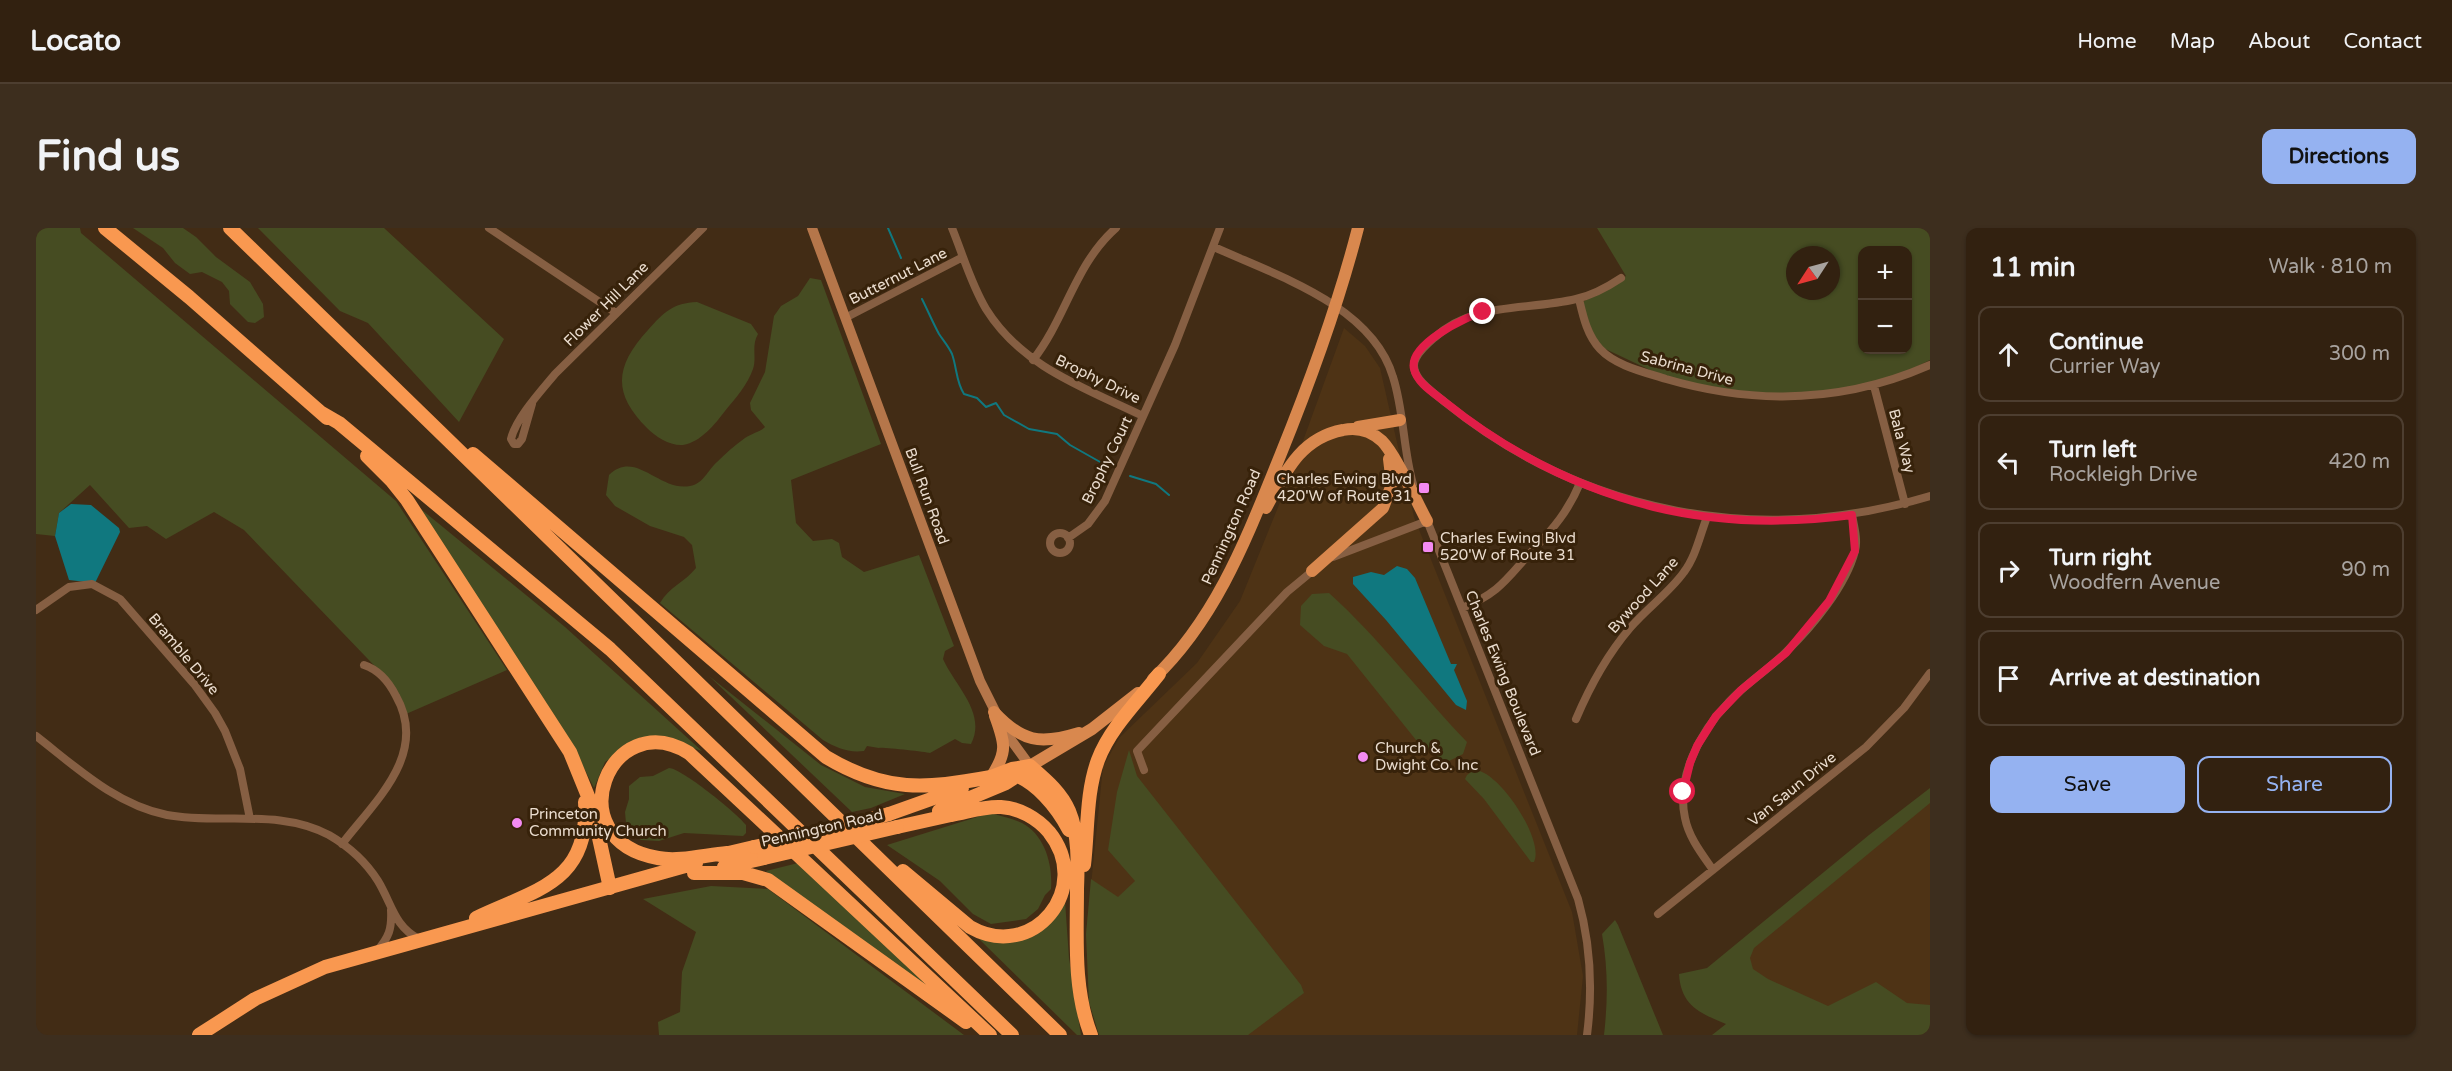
<!DOCTYPE html>
<html lang="en">
<head>
<meta charset="utf-8">
<style>
	:root { --surface:#322110; --page:#3d2e1e; --text:#f1f3f6; --muted:#a8a39f; --line:#4d3e30; --accent:#95b2f1 }
	body { margin:0; font-family:"Varela Round",sans-serif; background:var(--page); color:var(--text) }
	.controls { position:absolute; right:18px; top:18px; display:grid; overflow:hidden; border-radius:12px; box-shadow:0 2px 4px #0004 }
	.controls button { width:54px; height:54px; display:grid; place-items:center; padding:0; border:0; border-bottom:2px solid var(--line); background:var(--surface); color:var(--text); font:30px sans-serif }
	.compass { position:absolute; left:1750px; top:18px; width:54px; height:54px; border-radius:50%; background:var(--surface); box-shadow:0 2px 4px #0004; rotate:234deg }
	.stop { position:absolute; width:18px; height:18px; margin:-14px; border:4px solid #e11d48; border-radius:50%; background:#fff }
	.stop.end { background:#e11d48; border-color:#fff; box-shadow:0 2px 6px #0008 }
	.list { margin:0; padding:0; list-style:none }
	h2 { display:flex; justify-content:space-between; align-items:center; height:78px; margin:0; padding:0 24px; font-size:26px }
	h2 small { font-size:20px; font-weight:400; color:var(--muted) }
	.list li { display:grid; grid-template-columns:39px 1fr auto; gap:18px; align-items:center; box-sizing:border-box; height:96px; margin:0 12px 12px; padding:0 12px; border:2px solid var(--line); border-radius:12px }
	.list b { display:block; font-size:22px; white-space:nowrap }
	.list p { margin:0; font-size:20px; white-space:nowrap; color:var(--muted) }
	.list em { font-size:20px; font-style:normal; color:var(--muted) }
	.actions { display:flex; gap:12px; padding:18px 24px }
	.actions a { flex:1; padding:14px 0; border:2px solid var(--accent); border-radius:12px; text-align:center; font-size:21px; color:var(--accent) }
	.actions .main { background:var(--accent); color:#111 }
	.icon { flex:none; width:33px; height:33px; fill:none; stroke:currentColor; stroke-width:2; stroke-linecap:round; stroke-linejoin:round }
	.map { position:relative; flex:none; width:1894px; height:807px; overflow:hidden; border-radius:12px }
	header { display:flex; align-items:center; gap:36px; box-sizing:border-box; height:84px; padding:0 30px; background:var(--surface); border-bottom:2px solid var(--line) }
	header strong { font-size:28px }
	nav { display:flex; gap:33px; margin-inline-start:auto; font-size:21px }
	.intro { display:flex; align-items:center; justify-content:space-between; box-sizing:border-box; height:144px; padding:0 36px }
	h1 { margin:0; font-size:42px }
	.button { padding:15px 27px; border-radius:12px; background:var(--accent); color:#111; font-size:21px; font-weight:700 }
	main { display:flex; gap:36px; padding:0 36px }
	aside { flex:1; background:var(--surface); border-radius:12px; box-shadow:0 2px 4px #0004 }
	.map>svg:first-child { display:block }
	.built { fill:#4e3315 }
	.green { fill:#464c22; fill-rule:evenodd }
	.water { fill:#10787f }
	.lines { fill:none; stroke-linecap:round; stroke-linejoin:round }
	.stream { stroke:#10787f; stroke-width:2 }
	.street { stroke:#865f43; stroke-width:8 }
	.secondary { stroke:#b5764a; stroke-width:10 }
	.primary { stroke:#d9884e; stroke-width:12 }
	.highway { stroke:#f99850; stroke-width:14 }
	.highway-bridge { stroke:#f99850; stroke-width:14 }
	.route { stroke:#e11d48; stroke-width:8 }
	.poi-dot { fill:#f38af1; stroke:#37220a; stroke-width:2 }
	.labels { text-anchor:middle; dominant-baseline:central; stroke-width:6; stroke-linejoin:round; paint-order:stroke }
	.street-label { font-size:15px; fill:#ebddcf; stroke:#37220a }
	.poi-label { font-size:15px; fill:#ebddcf; stroke:#37220a; text-anchor:start }
</style>
</head>
<body>
<header>
<strong>Locato</strong>
<nav><a>Home</a><a>Map</a><a>About</a><a>Contact</a></nav>
</header>
<div class="intro"><h1>Find us</h1><a class="button">Directions</a></div>
<main>
<div class="map">
<svg width="1894" height="807" viewBox="0 0 1894 807">
	<rect width="100%" height="100%" fill="#422c15"/>
	<path class="built" d="M 1308,100 L 1329,118 L 1344,140 L 1378,289 L 1536,684 L 1547,748 L 1541,807 L 1063,807 L 1053,774 L 1050,706 L 1067,539 L 1083,510 L 1161,435 L 1204,373 L 1251,257 Z
		M 1894,572 L 1894,797 L 1788,787 L 1701,732 Z"/>
	<path class="green" d="M 0,0 L 44,0 L 45,5 L 360,273 L 471,442 L 370,486 L 355,455 L 208,302 L 178,284 L 130,311 L 111,298 L 93,300 L 54,257 L 23,285 L 19,308 L 0,306 Z
		M 97,0 L 147,0 L 160,9 L 180,29 L 214,54 L 227,76 L 228,89 L 219,95 L 212,94 L 194,76 L 193,63 L 186,54 L 166,44 L 154,46 L 139,35 L 127,20 Z
		M 222,0 L 348,0 L 468,111 L 423,194 L 332,95 L 304,83 Z
		M 1561,0 L 1894,0 L 1894,132 L 1847,155 L 1747,170 L 1650,159 L 1561,117 L 1545,75 L 1590,48 ZM 1826,22 L 1872,22 L 1872,122 L 1826,122 ZM 1759,27 L 1795,27 L 1795,63 L 1759,63 Z
		M 774,50 L 785,52 L 845,216 L 755,252 L 760,295 L 777,313 L 796,311 L 803,315 L 806,329 L 828,344 L 883,327 L 918,418 L 909,423 L 907,431 C 919,458 951,485 935,516 L 926,515 L 919,511 L 894,525 C 889,524 847,519 843,520 L 831,518 L 828,523 C 812,525 801,520 787,512 L 624,375 C 633,359 649,354 660,340 L 656,317 L 648,309 L 614,298 L 579,278 L 570,267 L 573,247 C 600,221 623,264 654,258 C 667,256 672,242 681,234 C 690,225 699,217 709,210 C 716,205 724,204 729,199 L 715,182 L 714,175 L 729,144 L 738,88 L 745,78 L 762,68 Z
		M 661,74 L 715,96 L 722,106 C 715,118 721,129 717,141 C 712,156 699,171 689,183 C 679,196 665,214 647,217 C 634,218 620,209 611,200 C 576,165 579,138 612,102 C 628,84 637,75 661,74 Z
		M 380,277 L 529,399 L 666,523 L 648,517 L 605,509 L 569,534 L 558,560 L 537,518 Z
		M 1293,365 C 1344,411 1384,465 1431,514 L 1427,526 L 1409,535 L 1380,512 L 1311,426 L 1288,418 L 1264,397 L 1265,378 L 1276,366 Z
		M 673,448 L 785,537 L 829,559 L 869,566 L 835,580 L 816,584 Z
		M 1093,522 L 1101,548 L 1265,757 L 1268,765 L 1212,807 L 1063,807 L 1053,774 L 1050,706 L 1055,651 L 1082,669 L 1099,653 L 1072,622 L 1081,564 Z
		M 633,540 C 645,540 701,585 710,597 L 710,605 L 707,608 L 648,605 L 623,613 L 605,612 L 596,606 L 590,595 L 589,584 L 593,571 L 593,558 L 604,549 L 617,548 Z
		M 1438,542 C 1462,541 1509,612 1498,634 L 1495,634 L 1448,571 L 1429,551 L 1431,547 Z
		M 1894,560 L 1894,575 L 1718,720 L 1714,730 L 1717,741 L 1732,751 L 1792,778 L 1840,754 L 1871,775 L 1894,777 L 1894,807 L 1676,807 L 1690,796 C 1664,785 1645,778 1643,746 L 1671,740 L 1833,607 Z
		M 954,585 C 964,588 976,590 986,595 C 1009,607 1017,637 1015,661 L 1009,667 L 1002,681 L 990,691 L 955,696 L 937,686 L 904,653 L 851,617 Z
		M 762,635 L 909,772 L 730,643 Z
		M 675,658 L 732,661 L 928,807 L 623,807 L 622,794 L 644,784 L 646,744 L 660,704 L 607,671 Z
		M 1029,673 L 1033,730 L 1045,807 L 1041,807 L 943,711 L 978,713 L 1004,704 Z
		M 1579,692 L 1582,697 L 1627,807 L 1568,807 C 1572,772 1572,740 1566,706 Z"/>
	<path class="water" d="M 35,276 L 55,277 L 83,300 L 84,304 L 59,355 L 33,352 L 19,308 L 23,285 Z
		M 1361,338 L 1371,341 L 1379,350 L 1415,436 L 1421,436 L 1418,442 L 1431,473 L 1430,482 L 1420,477 L 1350,392 L 1317,356 L 1317,349 L 1335,344 L 1348,347 Z"/>
	<g class="lines">
		<path class="stream" d="M 852,0 L 865,30
			M 886,71 C 892,83 897,95 903,106 C 907,112 913,119 916,126 C 921,140 920,154 928,166 L 941,170 L 950,179 L 960,175 L 968,187 L 993,201 L 1021,206 L 1034,217 L 1073,239
			M 1094,248 L 1120,256 L 1133,267"/>
		<path class="street" d="M 453,0 L 580,85
			M 916,0 C 927,27 935,56 950,81 C 986,139 1049,160 1107,188
			M 1178,19 C 1239,47 1336,77 1357,149 C 1368,183 1367,221 1377,256
			M 1585,50 C 1570,60 1557,67 1540,71 C 1491,83 1437,73 1398,110 C 1391,116 1384,122 1380,130 C 1370,148 1399,165 1410,175 C 1549,287 1724,319 1894,268
			M 1543,71 C 1547,88 1551,107 1564,121 C 1580,138 1608,144 1630,151 C 1719,177 1808,175 1894,137
			M 809,90 L 927,29
			M 997,132 C 1030,90 1039,36 1080,0
			M 1838,158 L 1869,276
			M 496,176 L 486,211 L 482,216 L 478,216 L 475,211 C 480,190 505,163 519,146 L 667,0
			M 1390,290 L 1542,671 C 1555,717 1557,760 1551,807
			M1014 315a10 10 0 1 1 20 0a10 10 0 1 1-20 0Z
			M 1032,310 L 1052,296 L 1069,273 L 1139,117 L 1184,0
			M 1297,329 L 1391,293
			M 1426,380 C 1464,365 1471,350 1497,322 C 1517,301 1533,282 1544,255
			M 0,382 L 33,359 L 56,356 L 84,371 L 158,456 L 179,485 L 189,503 L 204,541 L 214,591
			M 1540,491 C 1554,458 1571,427 1594,400 C 1611,380 1633,365 1648,344 C 1660,328 1664,307 1671,289
			M 0,508 C 40,539 80,577 131,587 C 185,597 242,580 293,607 C 312,618 330,634 342,653 C 356,676 358,698 383,711
			M 1108,542 L 1101,523 L 1251,364 L 1280,340
			M 306,616 C 339,573 393,526 360,468 C 353,454 343,442 328,437
			M 1677,642 C 1666,626 1653,610 1649,590 C 1640,549 1664,504 1692,475 C 1709,456 1732,442 1750,424 C 1776,399 1810,358 1819,323 C 1822,312 1818,298 1816,287
			M 1622,686 L 1830,519 L 1868,480 L 1894,445
			M 341,723 C 353,709 356,701 355,682"/>
		<path class="secondary" d="M 776,0 L 944,453 L 970,505 L 994,538"/>
		<path class="primary" d="M 1322,199 L 1364,192
			M 1230,280 C 1249,245 1264,210 1307,202 C 1321,199 1335,203 1346,213 C 1360,227 1380,273 1391,293
			M 1276,343 L 1347,280 L 1356,256 L 1353,231
			M 1117,451 C 1181,390 1211,309 1244,228 C 1274,154 1302,78 1322,0
			M 958,484 C 986,514 1004,517 1043,505
			M 994,538 L 1056,501 L 1102,465
			M 955,549 C 972,524 969,515 959,488"/>
		<path class="highway" d="M 69,0 L 153,69 L 291,190
			M 194,0 L 1024,807
			M 284,184 L 303,195 L 574,421 L 976,807
			M 437,226 L 790,529 C 850,565 889,561 955,549
			M 331,228 L 355,252 L 371,272 L 534,524 L 556,578 L 574,660
			M 994,538 C 1009,551 1025,564 1033,583 C 1043,607 1042,635 1041,661 C 1041,710 1037,761 1055,807
			M 974,545 C 1000,553 1021,579 1033,602
			M 947,552 L 976,541 L 994,538
			M 903,583 L 970,555 L 991,541
			M 853,586 L 926,560
			M 861,599 C 879,595 897,591 915,587 C 932,584 948,578 965,579 C 983,580 1001,590 1013,604 C 1058,660 997,735 934,699 L 867,643
			M 691,625 C 669,627 643,634 622,630 C 519,612 574,476 653,525 L 954,807
			M 684,627 L 718,619
			M 1048,637 C 1052,603 1050,564 1062,532 C 1074,500 1102,473 1123,446
			M 688,639 L 728,630
			M 658,645 L 707,645 L 732,652 L 930,794
			M 440,690 C 498,662 554,655 549,574
			M 163,807 L 219,771 L 289,739 L 660,635"/>
		<path class="highway-bridge" d="M 718,619 L 791,604 L 853,586
			M 728,630 L 861,599"/>
	</g>
	<g class="lines">
		<path class="route" d="M 1447,84 C 1429,89 1372,117 1378,141 C 1381,155 1398,165 1409,174 C 1470,223 1542,260 1618,279 C 1684,295 1750,296 1816,287 L 1819,323 L 1793,373 L 1750,425 L 1705,462 L 1680,488 L 1661,518 L 1654,535 L 1647,564"/>
	</g>
	<g class="poi-dot">
		<rect x="1382" y="254" width="12" height="12" rx="3"/>
		<rect x="1386" y="313" width="12" height="12" rx="3"/>
		<circle cx="1327" cy="529" r="6"/>
		<circle cx="481" cy="595" r="6"/>
	</g>
	<g class="labels">
		<g class="street-label">
			<text transform="translate(862 48) rotate(-27)">Butternut Lane</text>
			<text transform="translate(570 76) rotate(-45)">Flower Hill Lane</text>
			<text transform="translate(1651 140) rotate(15)">Sabrina Drive</text>
			<text transform="translate(1062 151) rotate(26)">Brophy Drive</text>
			<text transform="translate(1866 213) rotate(75)">Bala Way</text>
			<text transform="translate(1071 232) rotate(-64)">Brophy Court</text>
			<text transform="translate(891 268) rotate(70)">Bull Run Road</text>
			<text transform="translate(1195 299) rotate(-66)">Pennington Road</text>
			<text transform="translate(1607 367) rotate(-48)">Bywood Lane</text>
			<text transform="translate(148 426) rotate(50)">Bramble Drive</text>
			<text transform="translate(1467 445) rotate(68)">Charles Ewing Boulevard</text>
			<text transform="translate(1756 561) rotate(-39)">Van Saun Drive</text>
			<text transform="translate(786 600) rotate(-13)">Pennington Road</text>
		</g>
		<g class="poi-label">
			<text x="1376" y="251" text-anchor="end">Charles Ewing Blvd<tspan x="1376" dy="17">420'W of Route 31</tspan></text>
			<text x="1404" y="310">Charles Ewing Blvd<tspan x="1404" dy="17">520'W of Route 31</tspan></text>
			<text x="1339" y="520">Church &amp;<tspan x="1339" dy="17">Dwight Co. Inc</tspan></text>
			<text x="493" y="586">Princeton<tspan x="493" dy="17">Community Church</tspan></text>
		</g>
	</g>
</svg>
<div class="controls">
<button>+</button>
<button>−</button>
</div>
<svg class="compass" viewBox="-18 -18 36 36"><path d="M0-13l5 13h-10z" fill="#e53935"/><path d="M0 13l5-13h-10z" fill="#a8a39f"/></svg>
<div class="stop" style="left:1647px;top:564px"></div>
<div class="stop end" style="left:1447px;top:84px"></div>
</div>
<aside>
<h2>11 min<small>Walk · 810 m</small></h2>
<ul class="list">
<li><svg class="icon" aria-label="ahead" viewBox="0 0 24 24"><path d="M12 20V5M6 11l6-6 6 6"/></svg><div><b>Continue</b><p>Currier Way</p></div><em>300 m</em></li>
<li><svg class="icon" aria-label="left" viewBox="0 0 24 24"><path d="M17 20v-9H6M10 6l-5 5 5 5"/></svg><div><b>Turn left</b><p>Rockleigh Drive</p></div><em>420 m</em></li>
<li><svg class="icon" aria-label="right" viewBox="0 0 24 24"><path d="M7 20v-9h11M14 6l5 5-5 5"/></svg><div><b>Turn right</b><p>Woodfern Avenue</p></div><em>90 m</em></li>
<li><svg class="icon" aria-label="arrive" viewBox="0 0 24 24"><path d="M6 21V4h12l-3 4 3 4H6"/></svg><div><b>Arrive at destination</b></div></li>
</ul>
<div class="actions"><a class="main">Save</a><a>Share</a></div>
</aside>
</main>
</body>
</html>
